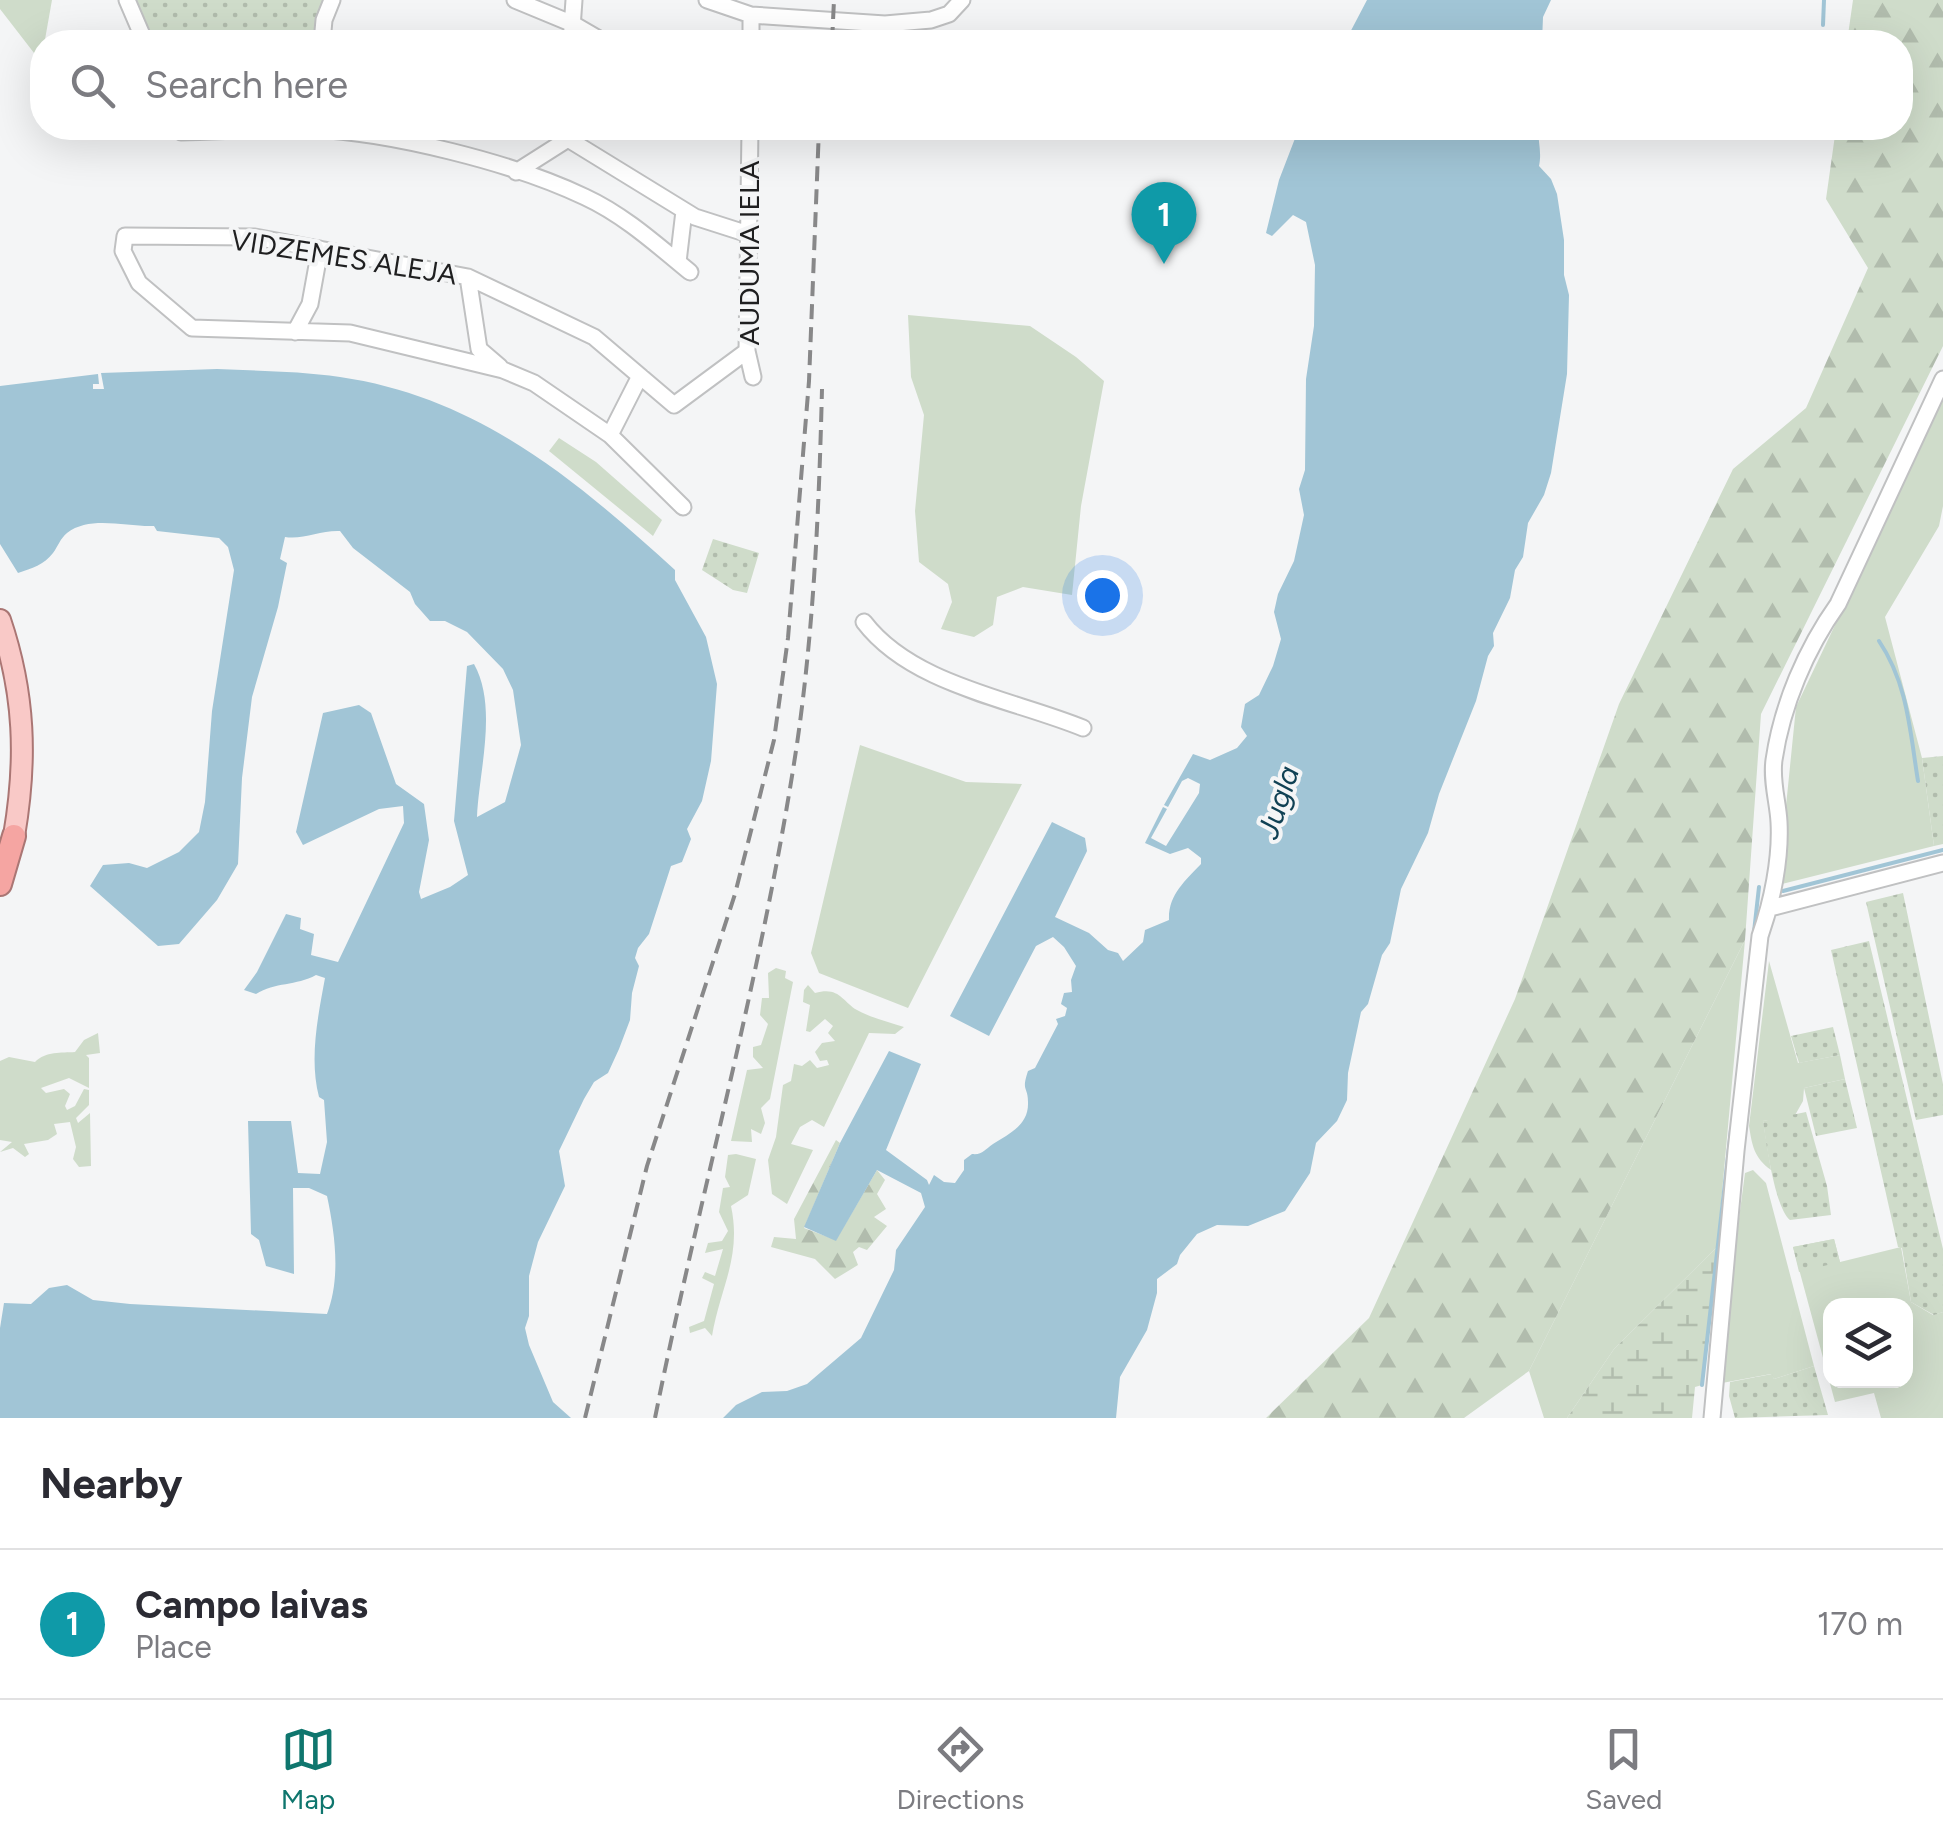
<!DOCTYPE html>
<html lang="en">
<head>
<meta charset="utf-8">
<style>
	:root { --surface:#fff; --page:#f2f2f3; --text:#2b2b33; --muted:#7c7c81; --line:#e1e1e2; --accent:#0f766e }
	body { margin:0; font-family:Figtree,sans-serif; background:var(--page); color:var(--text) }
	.controls { position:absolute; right:30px; bottom:30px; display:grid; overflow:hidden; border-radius:20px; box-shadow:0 10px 40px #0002 }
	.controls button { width:90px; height:90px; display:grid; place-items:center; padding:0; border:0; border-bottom:2px solid var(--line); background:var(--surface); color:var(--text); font:50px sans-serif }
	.you { position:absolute; left:1102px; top:595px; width:35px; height:35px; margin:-25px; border:8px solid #fff; border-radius:50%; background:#1a73e8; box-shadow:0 0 0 15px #1a73e833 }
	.badge { display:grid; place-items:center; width:65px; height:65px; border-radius:50%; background:var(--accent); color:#fff; font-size:32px; font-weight:700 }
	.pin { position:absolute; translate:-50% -82px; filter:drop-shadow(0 2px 5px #0008) }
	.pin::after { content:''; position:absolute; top:52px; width:35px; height:30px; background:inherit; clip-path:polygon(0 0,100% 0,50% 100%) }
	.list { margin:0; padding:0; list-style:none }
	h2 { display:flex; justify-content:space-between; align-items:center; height:130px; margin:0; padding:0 40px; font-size:42px }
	h2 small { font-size:32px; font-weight:400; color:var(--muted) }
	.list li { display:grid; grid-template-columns:65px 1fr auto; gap:30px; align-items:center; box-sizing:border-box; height:150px; padding:0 40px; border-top:2px solid var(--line) }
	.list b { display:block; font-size:38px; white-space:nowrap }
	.list p { margin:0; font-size:32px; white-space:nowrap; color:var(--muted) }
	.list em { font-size:32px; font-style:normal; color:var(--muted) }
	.icon { flex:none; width:55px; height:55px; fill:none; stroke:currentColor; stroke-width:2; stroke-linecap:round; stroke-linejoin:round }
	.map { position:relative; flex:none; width:1943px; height:1418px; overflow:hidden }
	.search { position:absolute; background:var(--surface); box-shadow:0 10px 40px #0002; left:30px; right:30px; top:30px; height:110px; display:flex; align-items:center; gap:25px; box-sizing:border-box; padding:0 35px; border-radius:40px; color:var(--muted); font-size:38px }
	.sheet { height:280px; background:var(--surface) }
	nav { display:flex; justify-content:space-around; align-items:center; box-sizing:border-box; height:140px; border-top:2px solid var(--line); background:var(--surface); font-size:28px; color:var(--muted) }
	nav a { display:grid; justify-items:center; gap:5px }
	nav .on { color:var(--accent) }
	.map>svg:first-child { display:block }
	.grass { fill:#cfdcca; fill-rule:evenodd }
	.forest { fill:url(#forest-firs) }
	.wetland { fill:url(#wetland-marsh) }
	.park { fill:url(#park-dots) }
	.water { fill:#a1c5d6 }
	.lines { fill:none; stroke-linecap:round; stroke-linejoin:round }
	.stream { stroke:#a1c5d6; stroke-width:4 }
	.minor-casing { stroke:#c0c1c2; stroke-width:19 }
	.major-casing { stroke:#aa7674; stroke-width:24 }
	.highway-casing { stroke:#aa7674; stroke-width:26 }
	.minor { stroke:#fff; stroke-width:15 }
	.major { stroke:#f9c9c7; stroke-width:20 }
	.highway { stroke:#f5a5a2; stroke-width:22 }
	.rail { stroke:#888889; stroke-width:4; stroke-dasharray:15 8; stroke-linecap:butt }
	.labels { text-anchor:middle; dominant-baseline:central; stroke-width:8; stroke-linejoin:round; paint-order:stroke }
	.street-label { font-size:28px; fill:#1f1f20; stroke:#f4f5f6 }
	.water-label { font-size:30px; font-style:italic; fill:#104154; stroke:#f4f5f6 }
</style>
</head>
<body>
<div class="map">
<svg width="1943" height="1418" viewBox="0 0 1943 1418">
	<defs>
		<pattern id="forest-firs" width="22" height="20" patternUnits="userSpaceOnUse" patternTransform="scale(2.5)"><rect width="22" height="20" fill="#cfdcca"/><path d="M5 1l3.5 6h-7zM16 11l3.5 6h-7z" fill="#b1bcad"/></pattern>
		<pattern id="wetland-marsh" width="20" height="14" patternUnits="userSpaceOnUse" patternTransform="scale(2.5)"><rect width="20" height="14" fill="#cfdcca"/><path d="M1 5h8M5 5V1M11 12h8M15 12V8" fill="none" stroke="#b1bcad"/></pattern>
		<pattern id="park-dots" width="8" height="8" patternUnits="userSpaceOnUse" patternTransform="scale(2.5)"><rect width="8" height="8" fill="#cfdcca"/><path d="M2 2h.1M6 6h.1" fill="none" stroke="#b1bcad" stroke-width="1.8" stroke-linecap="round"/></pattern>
	</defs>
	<rect width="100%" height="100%" fill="#f4f5f6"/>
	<path class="grass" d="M 0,0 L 52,0 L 41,62 L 0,9 Z
		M 908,315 L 1030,326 L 1076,357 L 1104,381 L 1081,506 L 1072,595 L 1023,587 L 997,597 L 993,625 L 974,637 L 941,629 L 952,602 L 948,584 L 919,562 L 915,511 L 924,415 L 911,377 Z
		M 1943,398 L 1943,506 L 1939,526 L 1885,617 L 1922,758 L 1934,846 L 1778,885 L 1796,707 Z
		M 559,438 L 596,462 L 662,520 L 653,536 L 549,451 Z
		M 860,745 L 966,782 L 1022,784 L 908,1008 L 819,973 L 811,953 Z
		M 1745,940 L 1717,1247 L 1614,1349 L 1567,1418 L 1544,1418 L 1529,1371 Z
		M 1769,961 L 1798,1063 L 1840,1055 L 1845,1079 L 1804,1088 L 1803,1101 L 1794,1117 L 1763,1121 L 1771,1170 C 1754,1158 1752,1145 1749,1126 Z
		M 776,968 L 786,971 L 785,978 L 793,982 L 770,1099 L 761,1108 L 765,1123 L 761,1134 L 751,1129 L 752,1142 L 731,1141 L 747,1070 L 763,1068 L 753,1057 L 753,1047 L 761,1045 L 768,1024 L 760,1015 L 762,998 L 769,998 L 768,973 Z
		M 808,985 L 815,993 C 839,986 842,1001 857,1010 C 871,1018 889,1022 904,1027 L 895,1034 L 869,1033 L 824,1127 L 812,1120 L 800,1127 L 791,1144 L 813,1150 L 787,1204 L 772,1194 L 768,1160 L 776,1137 L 783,1085 L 791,1081 L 794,1064 L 802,1066 L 810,1060 L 817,1068 L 829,1065 L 827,1060 L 820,1061 L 815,1052 L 822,1043 L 835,1041 L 828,1033 L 833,1026 L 825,1019 L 810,1032 L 806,1031 L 810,1005 L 803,1002 L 804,990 Z
		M 98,1033 L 100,1053 L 86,1055 L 89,1058 L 89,1088 L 69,1078 L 41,1088 L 46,1093 L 64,1089 L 70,1094 L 65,1106 L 67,1110 L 75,1106 L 84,1089 L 89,1090 L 89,1105 L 76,1118 L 78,1123 L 90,1113 L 91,1166 L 79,1167 L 73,1159 L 76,1147 L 70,1122 L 54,1124 L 57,1134 L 48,1140 L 24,1144 L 29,1154 L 25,1157 L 13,1148 L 0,1152 L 12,1142 L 0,1140 L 0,1061 L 9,1057 L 35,1062 C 46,1051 61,1053 75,1052 L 84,1040 Z
		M 736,1154 L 756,1159 L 748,1195 L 731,1206 C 742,1257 720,1288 712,1336 L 705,1328 L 690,1333 L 689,1327 L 704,1321 L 714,1284 L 702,1278 L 705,1272 L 715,1276 L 723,1249 L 705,1253 L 708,1243 L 722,1241 L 728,1231 L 719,1212 L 723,1188 L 730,1187 L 725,1177 L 728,1155 Z
		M 1753,1170 L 1766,1183 L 1814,1366 L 1774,1379 L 1771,1374 L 1722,1383 L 1723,1340 L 1745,1173 Z
		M 1834,1239 L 1840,1262 L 1901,1247 L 1911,1302 L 1933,1315 L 1943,1312 L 1943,1418 L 1881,1418 L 1874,1393 L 1835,1402 L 1793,1247 ZM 1830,1306 L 1906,1306 L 1906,1380 L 1830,1380 Z"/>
	<path class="forest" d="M 1853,0 L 1943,0 L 1943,346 L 1761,714 L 1745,940 L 1529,1371 L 1464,1418 L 1266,1418 L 1369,1318 L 1515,999 L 1619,704 L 1733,469 L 1806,408 L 1868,268 L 1826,199 L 1836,128 L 1900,128 L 1900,42 L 1847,42 Z
		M 836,1140 L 840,1143 L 804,1228 L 836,1240 L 877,1170 L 885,1180 L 877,1194 L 886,1209 L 874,1217 L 887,1226 L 867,1250 L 859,1247 L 853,1252 L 858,1265 L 835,1279 L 815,1259 L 771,1247 L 774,1237 L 796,1239 L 794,1219 Z"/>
	<path class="wetland" d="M 1717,1247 L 1702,1385 L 1695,1387 L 1692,1418 L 1567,1418 L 1614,1349 Z"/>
	<path class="park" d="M 132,0 L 328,0 L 317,42 L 149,42 Z
		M 713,539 L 759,553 L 747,593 L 733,590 L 702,570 Z
		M 1943,756 L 1943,844 L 1934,846 L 1922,758 Z
		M 1903,893 L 1943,1084 L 1943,1115 L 1916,1120 L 1866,902 Z
		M 1869,941 L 1943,1249 L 1943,1312 L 1934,1315 L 1911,1302 L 1902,1248 L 1898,1247 L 1831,950 Z
		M 1833,1027 L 1840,1055 L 1799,1063 L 1791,1036 Z
		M 1845,1079 L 1857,1128 L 1816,1136 L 1804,1088 Z
		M 1806,1112 L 1827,1186 L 1831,1215 L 1790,1220 C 1775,1208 1766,1142 1763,1121 Z
		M 1834,1239 L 1840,1262 L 1799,1272 L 1793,1247 Z
		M 1814,1366 L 1828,1415 L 1735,1418 L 1729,1396 L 1730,1382 L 1772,1374 L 1774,1379 Z"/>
	<path class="water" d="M 1367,0 L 1551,0 L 1543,17 L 1542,42 L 1345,42 Z
		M 1299,128 L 1538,128 C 1538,142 1542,152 1539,166 L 1551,179 L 1557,194 L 1564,240 L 1564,275 L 1569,295 L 1567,374 L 1551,473 L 1544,495 L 1528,523 L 1523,557 L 1515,570 L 1510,598 L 1493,633 L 1494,646 L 1488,656 L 1476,701 L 1439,794 L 1428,833 L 1401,889 L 1390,943 L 1382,955 L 1368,1004 L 1361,1012 L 1348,1073 L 1347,1100 L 1337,1121 L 1316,1143 L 1310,1173 L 1285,1211 L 1248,1226 L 1217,1225 L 1197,1234 L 1180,1255 L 1177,1264 L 1157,1279 L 1157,1293 L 1147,1330 L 1120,1377 L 1116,1418 L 723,1418 L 736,1405 L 762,1392 L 787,1391 L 807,1384 L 861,1338 L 894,1270 L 896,1250 L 925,1207 L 921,1193 L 877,1170 L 836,1241 L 804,1227 L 840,1143 L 889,1051 L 921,1064 L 886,1150 L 927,1180 L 929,1185 L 934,1175 L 944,1182 L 955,1183 L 964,1170 L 964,1160 L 972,1154 C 983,1155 984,1150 993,1144 C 1009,1134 1029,1125 1028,1102 C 1028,1086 1021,1092 1028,1071 L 1035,1068 L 1058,1024 L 1056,1019 L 1065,1016 L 1067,1008 L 1061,1004 L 1064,993 L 1072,992 L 1071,980 L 1076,966 L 1064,947 L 1053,937 L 1036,946 L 989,1036 L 950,1016 L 1052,822 L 1085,838 L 1087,851 L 1055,917 L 1089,933 L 1108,950 L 1118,953 L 1123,961 L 1143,942 L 1145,930 L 1169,920 C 1168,895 1185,881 1201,864 L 1201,858 L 1188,848 L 1170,854 L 1145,843 L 1163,807 L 1167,809 L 1151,838 L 1166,846 L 1199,793 L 1200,784 L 1188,778 L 1182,781 L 1168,807 L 1164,805 L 1193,754 L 1210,760 L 1237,748 L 1247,736 L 1241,727 L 1245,704 L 1259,695 L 1273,666 L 1281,639 L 1274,612 L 1278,594 L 1294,561 L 1304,515 L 1299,489 L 1305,470 L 1306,379 L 1314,326 L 1315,265 L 1306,222 L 1293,215 L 1272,236 L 1266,233 L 1279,180 Z
		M 217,369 C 258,371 300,371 340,377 C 478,397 576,480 675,570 L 675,580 L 706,637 L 717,684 L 711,761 L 702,801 L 687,829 L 691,839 L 682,862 L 671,866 L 649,934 L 638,948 L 635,958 L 639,966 L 632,993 L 630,1020 L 619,1049 L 608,1073 L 594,1082 L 584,1099 L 559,1151 L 565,1186 L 538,1242 L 529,1276 L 529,1316 L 525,1328 L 529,1345 L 553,1402 L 571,1418 L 0,1418 L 0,1328 L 4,1303 L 31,1304 L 49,1288 L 67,1285 L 93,1300 L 130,1304 L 327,1314 C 341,1277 335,1234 327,1196 L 309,1188 L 293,1188 L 294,1274 L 266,1266 L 259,1240 L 251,1234 L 248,1121 L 291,1121 L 298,1173 L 320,1174 L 327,1142 L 324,1100 L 319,1097 C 309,1059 318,1016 325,978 L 316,975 C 296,986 275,982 256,994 L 244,990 L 257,972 L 286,914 L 301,918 L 300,929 L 314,934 L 311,955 L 338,962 L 404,823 L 403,806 L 379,809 L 303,845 L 296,832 L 323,713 L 359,705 L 371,713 L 396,784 L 424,804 L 429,840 L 419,892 L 421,899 L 450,887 L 468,875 L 454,821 L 467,666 L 474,664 C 498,707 479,770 477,817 L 505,802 L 521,745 L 513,690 L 503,669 L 467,632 L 445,621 L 430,621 L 415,604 L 410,592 L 353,548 L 340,531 C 321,530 303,540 285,537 L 280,559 L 287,563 L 278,607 L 252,697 L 242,778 L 238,864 L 217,900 L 179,944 L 158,946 L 90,886 L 103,865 L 129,863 L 147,868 L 179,852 L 199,832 L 205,802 L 212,711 L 234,570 L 228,547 L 219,538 L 157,531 L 154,526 C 126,527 90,515 67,533 C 60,539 58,546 53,553 C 44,565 32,568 18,573 L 0,544 L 0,386 L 98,374 L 99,384 L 93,384 L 93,389 L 104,389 L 101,373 Z"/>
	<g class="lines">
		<path class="stream" d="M 1823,25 L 1824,0
			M 1879,641 C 1908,684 1910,732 1918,781
			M 1783,891 L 1943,850
			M 1754,932 L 1759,887
			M 1702,1385 L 1731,1130"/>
		<g class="minor-casing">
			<path id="minor" d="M 127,0 L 145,42
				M 515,0 L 573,24 L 604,42
				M 707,0 L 751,15 L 885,24 L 931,20 L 949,14 L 962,0
				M 322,42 L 324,20 L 332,0
				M 571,42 L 574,0
				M 751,42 L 751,15
				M 180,128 L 181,132 C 225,131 268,128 311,129 C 390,132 514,163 585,197 C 624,215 657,245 690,272
				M 750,128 L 747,351 L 753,377
				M 568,139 L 695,217 L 748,234
				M 516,172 L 568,139 L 569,128
				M 678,262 L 684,211
				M 468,277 L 479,349 L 500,367
				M 295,332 L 310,304 L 320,249
				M 610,435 L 640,376
				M 683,507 L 610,435 L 534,383 L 503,370 L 350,333 L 192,328 L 139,283 L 123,251 L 125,236 L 255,237 L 468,277 L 594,337 L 674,405 L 747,351
				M 864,622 C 912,685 1012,699 1083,728
				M 1770,908 L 1943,863
				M 1712,1418 L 1736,1151 L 1760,936 C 1772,902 1781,859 1779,822 C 1778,802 1771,781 1774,760 C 1782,705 1806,649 1838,604 L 1943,379"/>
		</g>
		<g class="major-casing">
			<path id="major" d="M 0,620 C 25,694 27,760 14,836"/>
		</g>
		<g class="highway-casing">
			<path id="highway" d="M 0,884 L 14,836"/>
		</g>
		<use href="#minor" class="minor"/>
		<use href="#major" class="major"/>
		<use href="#highway" class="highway"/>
		<path class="rail" d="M 832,42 L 834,0
			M 585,1418 L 647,1166 L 735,894 L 774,740 L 788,638 L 809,381 L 819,128
			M 655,1418 C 700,1193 763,971 797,744 C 814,626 819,508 822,389"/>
	</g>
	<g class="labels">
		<g class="street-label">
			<text transform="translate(749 253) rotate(-90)">AUDUMA IELA</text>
			<text transform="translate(344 257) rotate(9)">VIDZEMES ALEJA</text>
		</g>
		<g class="water-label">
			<text transform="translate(1278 802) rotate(-72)">Jugla</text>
		</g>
	</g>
</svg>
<div class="controls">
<button><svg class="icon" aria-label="layers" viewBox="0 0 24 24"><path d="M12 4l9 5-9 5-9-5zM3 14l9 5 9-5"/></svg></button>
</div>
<div class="you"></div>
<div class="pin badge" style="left:1164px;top:264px;background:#0f9aa8">1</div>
<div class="search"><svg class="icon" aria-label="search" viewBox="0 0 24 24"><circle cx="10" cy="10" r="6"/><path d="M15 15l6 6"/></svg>Search here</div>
</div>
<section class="sheet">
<h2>Nearby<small></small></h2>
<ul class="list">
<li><span class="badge" style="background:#0f9aa8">1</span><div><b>Campo laivas</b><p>Place</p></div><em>170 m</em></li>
</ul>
</section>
<nav>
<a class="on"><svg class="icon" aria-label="map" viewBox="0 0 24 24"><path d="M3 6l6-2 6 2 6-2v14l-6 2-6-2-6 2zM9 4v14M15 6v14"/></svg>Map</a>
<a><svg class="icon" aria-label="directions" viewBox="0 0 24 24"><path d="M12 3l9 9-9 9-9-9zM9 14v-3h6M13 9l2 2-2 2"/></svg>Directions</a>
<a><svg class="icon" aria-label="saved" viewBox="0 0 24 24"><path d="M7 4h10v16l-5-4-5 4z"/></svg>Saved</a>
</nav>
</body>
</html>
